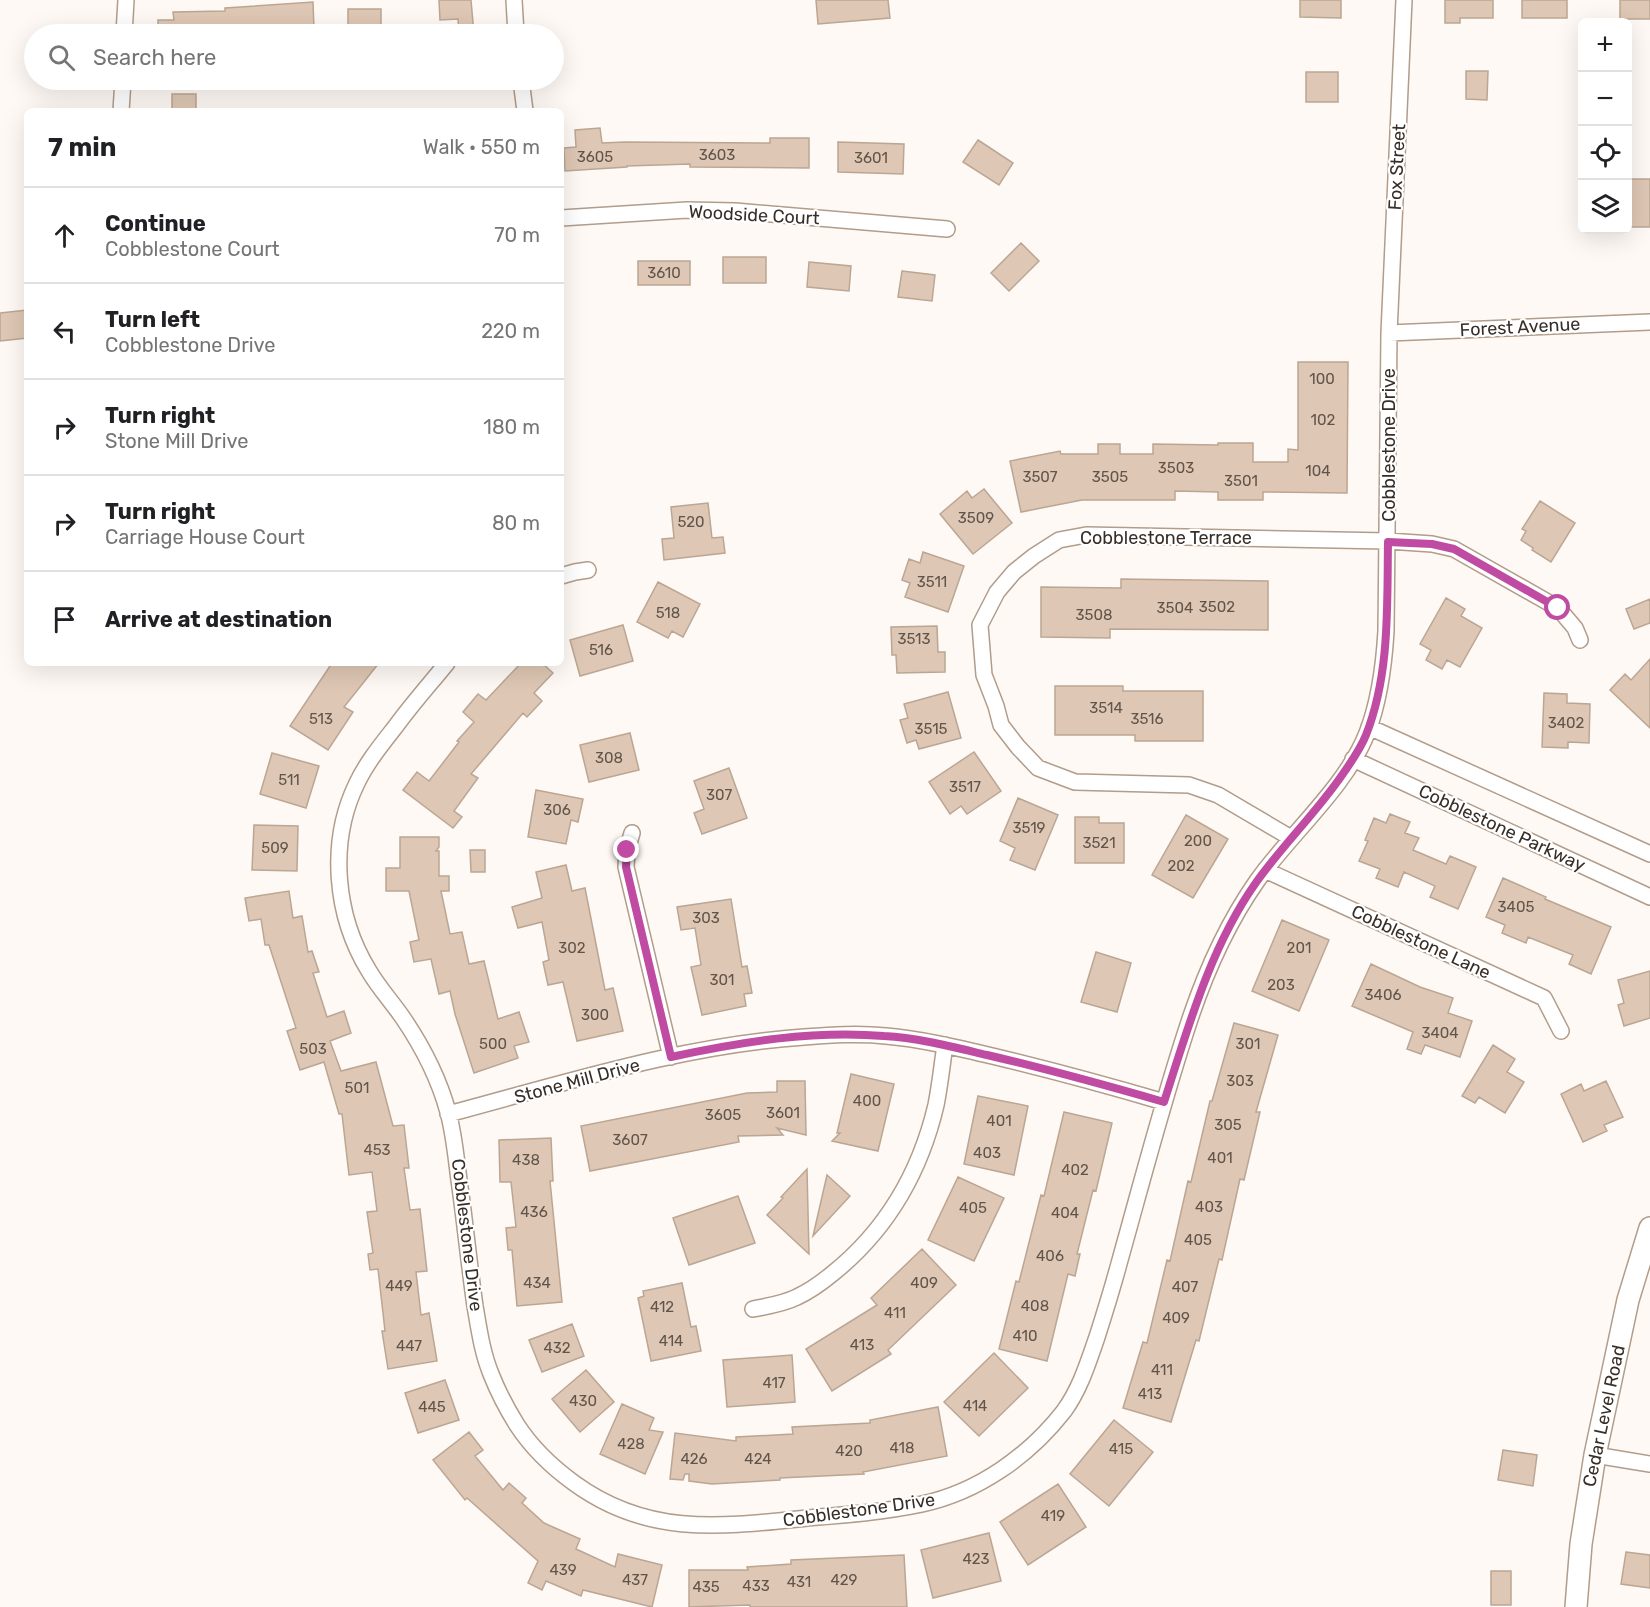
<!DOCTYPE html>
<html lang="en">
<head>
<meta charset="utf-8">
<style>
	:root { --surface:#fff; --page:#f2f2f2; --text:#202124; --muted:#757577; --line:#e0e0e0 }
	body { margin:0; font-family:Rubik,sans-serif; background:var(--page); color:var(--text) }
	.controls { position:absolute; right:18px; top:18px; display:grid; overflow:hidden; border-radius:9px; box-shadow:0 6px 24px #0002 }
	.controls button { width:54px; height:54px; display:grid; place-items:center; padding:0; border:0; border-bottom:2px solid var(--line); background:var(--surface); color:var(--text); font:30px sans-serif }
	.stop { position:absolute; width:18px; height:18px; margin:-14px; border:4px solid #c04ba3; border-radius:50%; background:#fff }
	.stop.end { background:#c04ba3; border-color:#fff; box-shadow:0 2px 6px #0008 }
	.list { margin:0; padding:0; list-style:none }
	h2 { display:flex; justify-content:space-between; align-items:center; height:78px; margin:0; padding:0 24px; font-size:26px }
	h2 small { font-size:20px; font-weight:400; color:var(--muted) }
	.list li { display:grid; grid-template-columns:39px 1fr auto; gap:18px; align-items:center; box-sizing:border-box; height:96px; padding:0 24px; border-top:2px solid var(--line) }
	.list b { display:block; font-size:22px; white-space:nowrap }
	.list p { margin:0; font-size:20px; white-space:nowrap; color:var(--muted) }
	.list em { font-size:20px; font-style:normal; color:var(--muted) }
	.icon { flex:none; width:33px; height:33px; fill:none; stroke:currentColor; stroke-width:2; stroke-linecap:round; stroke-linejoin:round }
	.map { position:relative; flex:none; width:1650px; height:1607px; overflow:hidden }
	.search { position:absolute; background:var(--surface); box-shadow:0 6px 24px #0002; left:24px; top:24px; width:540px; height:66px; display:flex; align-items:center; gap:15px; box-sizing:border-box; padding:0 21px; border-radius:33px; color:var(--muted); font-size:22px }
	.panel { position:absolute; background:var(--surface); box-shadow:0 6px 24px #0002; left:24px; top:108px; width:540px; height:558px; border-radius:9px }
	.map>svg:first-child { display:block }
	.building { fill:#dec7b4; stroke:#bba693; stroke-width:1.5 }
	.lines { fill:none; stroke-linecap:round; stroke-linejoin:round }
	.minor-casing { stroke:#b29c8a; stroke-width:18 }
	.secondary-casing { stroke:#b29c8a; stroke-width:24 }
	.minor { stroke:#fff; stroke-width:15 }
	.secondary { stroke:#fff; stroke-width:21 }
	.route { stroke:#c04ba3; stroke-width:8 }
	.labels { text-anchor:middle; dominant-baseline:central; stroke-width:4.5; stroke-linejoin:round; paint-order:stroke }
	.number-label { font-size:15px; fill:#61544a }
	.street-label { font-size:18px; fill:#372e27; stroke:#fff }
</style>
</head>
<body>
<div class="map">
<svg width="1650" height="1607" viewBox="0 0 1650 1607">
	<rect width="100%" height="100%" fill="#fef9f5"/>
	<path class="building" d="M 439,0 L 471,0 L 474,34 L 459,34 L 458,19 L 440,20 Z
		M 816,0 L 888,0 L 890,18 L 818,24 Z
		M 1300,0 L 1341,0 L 1341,18 L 1300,17 Z
		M 1445,0 L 1493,0 L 1493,18 L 1460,18 L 1460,23 L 1445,23 Z
		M 1522,0 L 1567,0 L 1567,18 L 1522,18 Z
		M 1620,0 L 1650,0 L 1650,19 L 1620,19 Z
		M 313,2 L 314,29 L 260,32 L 260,34 L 158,34 L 158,20 L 174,20 L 173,12 L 225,11 L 225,8 Z
		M 348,9 L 381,9 L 381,30 L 348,30 Z
		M 1466,71 L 1488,71 L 1487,100 L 1466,99 Z
		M 1306,72 L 1338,72 L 1338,102 L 1306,102 Z
		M 172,94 L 196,94 L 196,111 L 172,111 Z
		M 600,128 L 602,143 L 625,142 L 770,143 L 770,138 L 809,138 L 809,168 L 690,167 L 690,164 L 627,166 L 627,167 L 565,171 L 564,148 L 576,147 L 575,130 Z
		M 978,140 L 1013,163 L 999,185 L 963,162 Z
		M 838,142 L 904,144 L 903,174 L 838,172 Z
		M 1628,179 L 1650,179 L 1650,227 L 1628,227 Z
		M 1021,243 L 1039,261 L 1009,291 L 991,273 Z
		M 723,257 L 766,257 L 766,283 L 723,283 Z
		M 638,261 L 690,261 L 690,285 L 638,285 Z
		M 809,262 L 851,266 L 849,291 L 807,287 Z
		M 902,271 L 935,275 L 932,301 L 898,297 Z
		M 27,310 L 27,338 L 0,341 L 0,313 Z
		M 1298,362 L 1348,362 L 1347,493 L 1263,492 L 1263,500 L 1218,500 L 1218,492 L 1175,491 L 1175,500 L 1082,500 L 1021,512 L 1010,461 L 1060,451 L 1061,454 L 1098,454 L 1098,444 L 1120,444 L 1120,454 L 1153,454 L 1153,444 L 1218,445 L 1218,443 L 1253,443 L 1253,462 L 1288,462 L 1288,449 L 1298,450 Z
		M 984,489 L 1012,523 L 973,554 L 940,514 L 967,491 L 972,498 Z
		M 1540,501 L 1575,523 L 1551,562 L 1532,550 L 1533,548 L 1521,540 L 1526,531 L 1522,529 Z
		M 708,503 L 712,538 L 723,537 L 725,553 L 664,560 L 662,539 L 674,538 L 671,507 Z
		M 923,552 L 964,566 L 948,612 L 905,597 L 910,583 L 902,580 L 909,559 L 920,563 Z
		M 1121,579 L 1268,581 L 1268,630 L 1110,629 L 1110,638 L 1041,637 L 1041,587 L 1121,588 Z
		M 658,582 L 700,604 L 683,637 L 672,631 L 668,638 L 637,622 Z
		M 1446,598 L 1465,609 L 1461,616 L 1482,628 L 1460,667 L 1447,660 L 1442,669 L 1426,660 L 1431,650 L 1420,644 Z
		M 1650,599 L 1650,623 L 1634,629 L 1626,609 Z
		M 623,625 L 633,661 L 580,676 L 570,640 Z
		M 937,626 L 938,652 L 945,652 L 945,672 L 897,673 L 896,655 L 892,655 L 891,627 Z
		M 1650,659 L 1650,728 L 1610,690 L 1625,674 L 1631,680 Z
		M 332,663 L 379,663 L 344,707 L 353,712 L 328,750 L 290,726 Z
		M 521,663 L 542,663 L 553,673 L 534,693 L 542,701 L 527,717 L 523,713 L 471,774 L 478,778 L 454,811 L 462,817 L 453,828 L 403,790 L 417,772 L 429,781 L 459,742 L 457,741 L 474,722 L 463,712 L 478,694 L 486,700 Z
		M 1055,686 L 1123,686 L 1123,691 L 1203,691 L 1203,741 L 1135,741 L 1135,735 L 1055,735 Z
		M 948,692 L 961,738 L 919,749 L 916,740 L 907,743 L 900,720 L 908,718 L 904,704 Z
		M 1544,693 L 1567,694 L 1567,703 L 1590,704 L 1589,743 L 1568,742 L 1568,748 L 1542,747 Z
		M 630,733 L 639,770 L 589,782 L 580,745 Z
		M 974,752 L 1001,791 L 967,814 L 961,806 L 950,814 L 929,782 Z
		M 272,753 L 319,766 L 306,808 L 260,794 Z
		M 729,768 L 747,818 L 702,834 L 694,813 L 704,809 L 694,781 Z
		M 536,790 L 583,799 L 578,822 L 571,820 L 566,844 L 528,837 Z
		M 1018,798 L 1058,815 L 1035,870 L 1010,860 L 1015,848 L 1000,841 Z
		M 1390,814 L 1410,822 L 1405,833 L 1419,838 L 1413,850 L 1446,864 L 1450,856 L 1476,867 L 1458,909 L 1430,897 L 1435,886 L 1404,872 L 1398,887 L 1376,878 L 1380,869 L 1359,861 L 1368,841 L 1365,840 L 1374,818 L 1386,823 Z
		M 1186,815 L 1228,839 L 1193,898 L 1152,875 Z
		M 1075,817 L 1099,817 L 1099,823 L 1124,823 L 1124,863 L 1075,863 Z
		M 254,825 L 298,826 L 297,871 L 252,870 Z
		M 400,837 L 439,837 L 439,847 L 436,851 L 439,851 L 439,876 L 449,876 L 449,891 L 441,891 L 450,934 L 462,932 L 469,964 L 484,961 L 498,1019 L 519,1012 L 529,1042 L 514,1046 L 518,1058 L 474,1073 L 455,1014 L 450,991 L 439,994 L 431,959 L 414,962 L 410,942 L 419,940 L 409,891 L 386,891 L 386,868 L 400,868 Z
		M 470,850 L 485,850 L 485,872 L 471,872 Z
		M 566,865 L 572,891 L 585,888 L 605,990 L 613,988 L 623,1031 L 577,1041 L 563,982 L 548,985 L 543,962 L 549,960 L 542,922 L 518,928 L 512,907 L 542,898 L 536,872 Z
		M 1503,878 L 1546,897 L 1545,899 L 1611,927 L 1591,974 L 1569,964 L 1573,955 L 1528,937 L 1526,943 L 1502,933 L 1505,925 L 1486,917 Z
		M 289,891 L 293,918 L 302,916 L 308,952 L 312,951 L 319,972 L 313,973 L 327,1017 L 344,1011 L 351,1033 L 330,1041 L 341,1071 L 376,1062 L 393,1126 L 404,1125 L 409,1168 L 404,1168 L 410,1210 L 420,1209 L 427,1271 L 416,1272 L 421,1315 L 429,1313 L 437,1361 L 388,1369 L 382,1331 L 385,1331 L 378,1269 L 370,1270 L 368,1254 L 373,1253 L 367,1212 L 377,1211 L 372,1172 L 349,1175 L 342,1114 L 339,1114 L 324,1062 L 300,1070 L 287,1031 L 296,1028 L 269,945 L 265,945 L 261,919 L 249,921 L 245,898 Z
		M 731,899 L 742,967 L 747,966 L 752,993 L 744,994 L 746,1006 L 702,1015 L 691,967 L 701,965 L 695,928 L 681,930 L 677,907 Z
		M 1282,920 L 1329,940 L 1299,1011 L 1252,991 Z
		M 1096,952 L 1131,963 L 1117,1012 L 1081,1002 Z
		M 1371,964 L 1420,987 L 1453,998 L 1448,1013 L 1472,1021 L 1460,1057 L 1425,1045 L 1421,1054 L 1407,1049 L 1413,1032 L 1352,1006 Z
		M 1650,971 L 1650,1018 L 1624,1026 L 1618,1005 L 1624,1003 L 1618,980 Z
		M 1234,1023 L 1278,1035 L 1256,1112 L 1260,1112 L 1244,1180 L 1240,1179 L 1222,1260 L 1219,1259 L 1199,1341 L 1196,1340 L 1171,1422 L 1123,1408 L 1143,1342 L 1147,1343 L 1167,1260 L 1170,1261 L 1188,1181 L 1191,1182 L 1210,1101 L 1212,1101 Z
		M 1493,1045 L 1515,1059 L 1507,1072 L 1524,1082 L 1505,1113 L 1479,1097 L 1475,1103 L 1462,1096 Z
		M 851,1074 L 894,1084 L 878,1151 L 832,1141 L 840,1133 L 837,1133 Z
		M 777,1081 L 805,1081 L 806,1135 L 777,1128 L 783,1135 L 738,1136 L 739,1142 L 590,1171 L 581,1126 L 747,1093 L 777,1092 Z
		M 1606,1081 L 1623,1117 L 1604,1125 L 1607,1131 L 1583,1142 L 1561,1094 L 1581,1084 L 1584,1091 Z
		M 978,1096 L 1028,1106 L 1014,1175 L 964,1164 Z
		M 1064,1112 L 1112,1123 L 1096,1191 L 1093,1190 L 1077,1254 L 1080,1254 L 1075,1276 L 1068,1274 L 1047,1361 L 999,1349 L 1016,1281 L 1019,1282 L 1041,1195 L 1044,1196 Z
		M 551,1138 L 553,1181 L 550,1181 L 562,1302 L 517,1306 L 512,1250 L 508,1250 L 506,1228 L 516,1227 L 511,1182 L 500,1182 L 499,1140 Z
		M 807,1169 L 809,1254 L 767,1215 L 783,1198 L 781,1197 Z
		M 827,1175 L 850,1196 L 813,1236 Z
		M 958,1177 L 1004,1198 L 974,1261 L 928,1240 Z
		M 738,1196 L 755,1243 L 689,1265 L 673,1218 Z
		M 922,1249 L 956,1285 L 888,1350 L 891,1354 L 832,1391 L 806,1349 L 877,1305 L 871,1298 Z
		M 682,1283 L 691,1327 L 696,1326 L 701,1351 L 651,1361 L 638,1298 L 644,1296 L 643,1291 Z
		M 572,1324 L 584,1356 L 542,1372 L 529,1340 Z
		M 994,1353 L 1028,1388 L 979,1436 L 944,1402 Z
		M 792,1355 L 795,1402 L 727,1407 L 723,1360 Z
		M 586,1370 L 614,1402 L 580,1432 L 552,1399 Z
		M 445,1380 L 459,1420 L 418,1433 L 405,1393 Z
		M 622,1404 L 654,1418 L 649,1430 L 663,1432 L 645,1474 L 600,1454 Z
		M 938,1407 L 947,1456 L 863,1472 L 864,1474 L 780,1478 L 780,1480 L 712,1484 L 689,1481 L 689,1474 L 685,1474 L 683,1480 L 670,1479 L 675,1433 L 736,1441 L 736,1437 L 793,1434 L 792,1427 L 870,1423 L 870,1420 Z
		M 1114,1420 L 1153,1452 L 1109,1506 L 1070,1474 Z
		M 469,1432 L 483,1450 L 475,1456 L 503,1490 L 509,1483 L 526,1498 L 522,1503 L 544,1523 L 580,1539 L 576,1549 L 615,1567 L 618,1554 L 662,1565 L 652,1607 L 583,1590 L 581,1596 L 546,1581 L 542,1590 L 528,1583 L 538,1561 L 467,1498 L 465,1500 L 433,1460 Z
		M 1503,1450 L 1537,1455 L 1533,1486 L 1498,1480 Z
		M 1058,1484 L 1086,1527 L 1028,1565 L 1000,1522 Z
		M 989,1533 L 1001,1581 L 933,1598 L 921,1550 Z
		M 1626,1552 L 1650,1555 L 1650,1588 L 1621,1584 Z
		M 904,1555 L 907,1607 L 750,1607 L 750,1605 L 689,1607 L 689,1570 L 748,1570 L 747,1567 L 791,1564 L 791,1560 Z
		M 1491,1571 L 1511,1571 L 1511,1605 L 1491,1605 Z"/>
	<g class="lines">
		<g class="minor-casing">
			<path id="minor" d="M 514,0 L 516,34
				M 124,34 L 126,0
				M 521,80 L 525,111
				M 121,111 L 123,80
				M 561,218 L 687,210 L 735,211 L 947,229
				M 1389,333 L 1650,322
				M 561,576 L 575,572 L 588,570
				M 447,663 C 430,684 412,704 396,726 C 382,744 367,762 357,783 C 328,842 335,916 369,971 C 379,988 392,1002 403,1018 C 422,1046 439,1079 448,1112 C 454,1134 456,1157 459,1180 C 465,1222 469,1264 475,1306 C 479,1329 482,1352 491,1374 C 498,1392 507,1409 517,1425 C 532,1448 552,1467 574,1483 C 648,1537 721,1527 807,1518 C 845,1515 884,1512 922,1504 C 978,1492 1029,1456 1064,1411 C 1080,1389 1088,1363 1097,1337 C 1105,1312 1113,1286 1120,1260 C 1143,1178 1164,1096 1191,1016 C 1207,969 1229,921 1257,881 C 1291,833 1346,787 1367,733 C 1380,700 1384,665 1386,631 L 1389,333 L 1404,0
				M 1369,727 L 1650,854
				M 1353,759 L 1650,897
				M 632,833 L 627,850 L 626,867 L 671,1057
				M 1291,838 L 1218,795 L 1189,785 L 1075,782 L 1038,768 L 1018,747 L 1001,725 L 996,706 L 984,675 L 980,625 L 997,592 L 1014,572 L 1034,556 L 1059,540 L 1086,535 L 1388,541 L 1432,544 L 1454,549 L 1558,608 L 1575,628 L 1580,640
				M 1265,870 L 1544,998 L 1561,1031
				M 448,1114 C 565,1083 683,1045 804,1037 C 831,1035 858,1033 886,1036 C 920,1039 954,1047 988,1055 C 1047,1069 1106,1085 1164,1102
				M 753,1309 C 768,1306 783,1304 797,1297 C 810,1291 821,1283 832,1274 C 887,1230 920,1173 936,1105 C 940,1085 942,1065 945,1045
				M 1595,1455 L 1650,1464"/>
		</g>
		<g class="secondary-casing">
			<path id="secondary" d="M 1576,1607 L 1581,1544 L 1595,1455 L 1628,1300 L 1650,1228"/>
		</g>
		<use href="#minor" class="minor"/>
		<use href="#secondary" class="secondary"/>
	</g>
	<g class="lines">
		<path class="route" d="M 627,850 L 626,867 L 671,1057 C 740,1042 813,1030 884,1036 C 919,1038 953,1047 987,1055 C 1047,1069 1105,1085 1164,1102 C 1188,1028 1210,948 1255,884 C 1281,847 1314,815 1340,778 C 1350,764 1360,750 1366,735 C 1390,674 1387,606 1388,542 L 1432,544 L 1454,549 L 1558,608"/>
	</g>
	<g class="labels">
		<g class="number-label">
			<text x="717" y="155">3603</text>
			<text x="595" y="157">3605</text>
			<text x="871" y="158">3601</text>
			<text x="664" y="273">3610</text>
			<text x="1322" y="379">100</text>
			<text x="1323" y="420">102</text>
			<text x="1176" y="468">3503</text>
			<text x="1318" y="471">104</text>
			<text x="1040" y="477">3507</text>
			<text x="1110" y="477">3505</text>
			<text x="1241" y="481">3501</text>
			<text x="976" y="518">3509</text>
			<text x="691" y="522">520</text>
			<text x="932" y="582">3511</text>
			<text x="1217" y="607">3502</text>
			<text x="1175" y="608">3504</text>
			<text x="668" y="613">518</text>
			<text x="1094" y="615">3508</text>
			<text x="914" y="639">3513</text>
			<text x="601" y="650">516</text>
			<text x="1106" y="708">3514</text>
			<text x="321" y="719">513</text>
			<text x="1147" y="719">3516</text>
			<text x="1566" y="723">3402</text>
			<text x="931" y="729">3515</text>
			<text x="609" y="758">308</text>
			<text x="289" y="780">511</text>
			<text x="965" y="787">3517</text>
			<text x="719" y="795">307</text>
			<text x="557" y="810">306</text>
			<text x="1029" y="828">3519</text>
			<text x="1198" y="841">200</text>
			<text x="1099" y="843">3521</text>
			<text x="275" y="848">509</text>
			<text x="1181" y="866">202</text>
			<text x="1516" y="907">3405</text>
			<text x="706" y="918">303</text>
			<text x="572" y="948">302</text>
			<text x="1299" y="948">201</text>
			<text x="722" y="980">301</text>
			<text x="1281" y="985">203</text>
			<text x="1383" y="995">3406</text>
			<text x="595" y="1015">300</text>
			<text x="1440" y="1033">3404</text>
			<text x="493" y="1044">500</text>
			<text x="1248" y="1044">301</text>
			<text x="313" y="1049">503</text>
			<text x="1240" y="1081">303</text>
			<text x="357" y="1088">501</text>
			<text x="867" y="1101">400</text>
			<text x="783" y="1113">3601</text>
			<text x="723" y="1115">3605</text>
			<text x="999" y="1121">401</text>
			<text x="1228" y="1125">305</text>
			<text x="630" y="1140">3607</text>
			<text x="377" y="1150">453</text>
			<text x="987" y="1153">403</text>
			<text x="1220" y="1158">401</text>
			<text x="526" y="1160">438</text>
			<text x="1075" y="1170">402</text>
			<text x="1209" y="1207">403</text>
			<text x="973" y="1208">405</text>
			<text x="534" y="1212">436</text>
			<text x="1065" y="1213">404</text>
			<text x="1198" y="1240">405</text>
			<text x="1050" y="1256">406</text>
			<text x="537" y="1283">434</text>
			<text x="924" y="1283">409</text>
			<text x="399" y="1286">449</text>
			<text x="1185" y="1287">407</text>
			<text x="1035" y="1306">408</text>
			<text x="662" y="1307">412</text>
			<text x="895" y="1313">411</text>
			<text x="1176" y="1318">409</text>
			<text x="1025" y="1336">410</text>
			<text x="671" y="1341">414</text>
			<text x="862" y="1345">413</text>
			<text x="409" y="1346">447</text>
			<text x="557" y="1348">432</text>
			<text x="1162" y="1370">411</text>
			<text x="774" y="1383">417</text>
			<text x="1150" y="1394">413</text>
			<text x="583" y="1401">430</text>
			<text x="975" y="1406">414</text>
			<text x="432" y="1407">445</text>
			<text x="631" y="1444">428</text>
			<text x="902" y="1448">418</text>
			<text x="1121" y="1449">415</text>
			<text x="849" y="1451">420</text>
			<text x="694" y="1459">426</text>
			<text x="758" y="1459">424</text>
			<text x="1053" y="1516">419</text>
			<text x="976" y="1559">423</text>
			<text x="563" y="1570">439</text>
			<text x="635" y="1580">437</text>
			<text x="844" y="1580">429</text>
			<text x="799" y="1582">431</text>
			<text x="756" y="1586">433</text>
			<text x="706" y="1587">435</text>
		</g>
		<g class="street-label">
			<text transform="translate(1397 167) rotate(-87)">Fox Street</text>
			<text transform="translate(754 215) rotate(3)">Woodside Court</text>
			<text transform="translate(1520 327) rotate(-3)">Forest Avenue</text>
			<text transform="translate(1389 445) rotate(-90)">Cobblestone Drive</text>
			<text x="1166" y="538">Cobblestone Terrace</text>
			<text transform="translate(1502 828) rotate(25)">Cobblestone Parkway</text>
			<text transform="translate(1421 942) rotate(25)">Cobblestone Lane</text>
			<text transform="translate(577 1081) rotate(-15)">Stone Mill Drive</text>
			<text transform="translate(467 1235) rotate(83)">Cobblestone Drive</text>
			<text transform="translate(1604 1416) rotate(-78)">Cedar Level Road</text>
			<text transform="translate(859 1510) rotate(-8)">Cobblestone Drive</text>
		</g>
	</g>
</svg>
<div class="controls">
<button>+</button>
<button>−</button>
<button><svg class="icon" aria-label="locate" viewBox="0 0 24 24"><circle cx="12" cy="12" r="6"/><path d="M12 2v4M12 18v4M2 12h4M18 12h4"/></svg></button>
<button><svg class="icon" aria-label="layers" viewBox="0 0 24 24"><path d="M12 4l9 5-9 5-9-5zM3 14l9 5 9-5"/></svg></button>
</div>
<div class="stop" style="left:1558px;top:608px"></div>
<div class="stop end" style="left:627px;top:850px"></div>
<div class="search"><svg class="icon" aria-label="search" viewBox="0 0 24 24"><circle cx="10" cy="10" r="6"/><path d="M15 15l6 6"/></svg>Search here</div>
<section class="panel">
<h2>7 min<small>Walk · 550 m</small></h2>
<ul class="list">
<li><svg class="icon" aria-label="ahead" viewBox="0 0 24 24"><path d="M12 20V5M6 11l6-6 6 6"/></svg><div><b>Continue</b><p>Cobblestone Court</p></div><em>70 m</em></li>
<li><svg class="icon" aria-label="left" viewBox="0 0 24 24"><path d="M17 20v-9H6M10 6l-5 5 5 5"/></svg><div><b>Turn left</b><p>Cobblestone Drive</p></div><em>220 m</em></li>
<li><svg class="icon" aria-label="right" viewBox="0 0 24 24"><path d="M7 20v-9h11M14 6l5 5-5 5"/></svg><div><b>Turn right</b><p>Stone Mill Drive</p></div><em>180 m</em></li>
<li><svg class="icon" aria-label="right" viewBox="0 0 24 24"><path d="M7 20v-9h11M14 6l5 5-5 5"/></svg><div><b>Turn right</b><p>Carriage House Court</p></div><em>80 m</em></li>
<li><svg class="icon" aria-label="arrive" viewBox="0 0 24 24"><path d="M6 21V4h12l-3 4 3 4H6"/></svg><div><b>Arrive at destination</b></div></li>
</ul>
</section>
</div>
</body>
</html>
